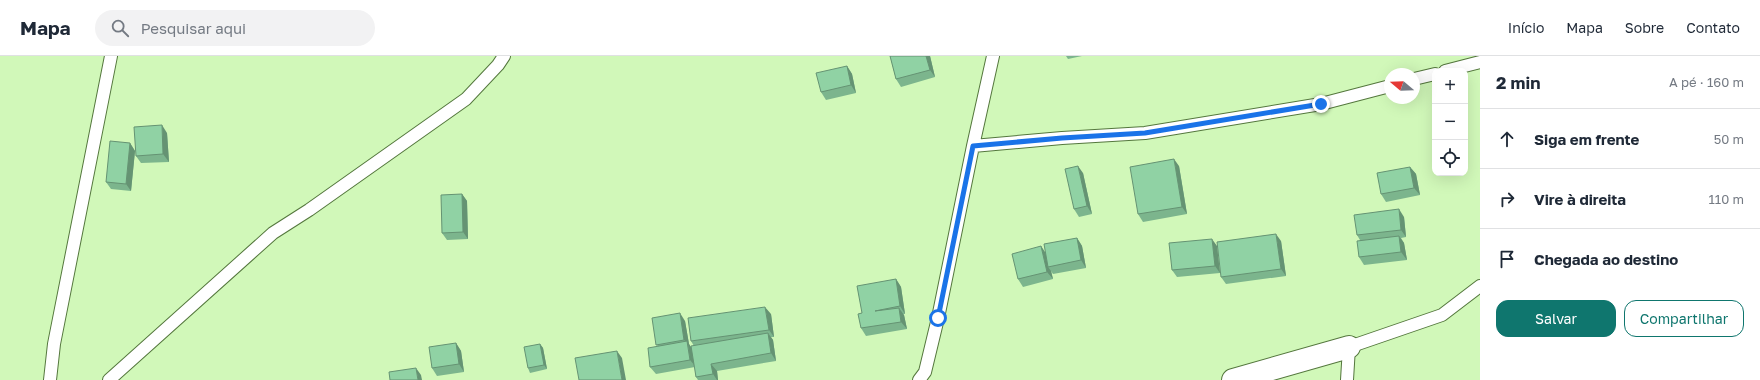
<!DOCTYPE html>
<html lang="pt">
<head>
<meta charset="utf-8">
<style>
	:root { --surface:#fff; --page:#f2f2f3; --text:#1f2937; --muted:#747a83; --line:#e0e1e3; --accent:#0f766e }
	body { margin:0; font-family:"Golos Text",sans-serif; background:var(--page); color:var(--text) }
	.controls { position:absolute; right:12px; top:12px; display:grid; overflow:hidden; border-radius:8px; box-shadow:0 4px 16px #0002 }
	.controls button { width:36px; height:36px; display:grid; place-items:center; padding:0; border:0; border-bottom:1px solid var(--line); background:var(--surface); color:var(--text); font:20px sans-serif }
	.compass { position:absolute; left:1384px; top:12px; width:36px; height:36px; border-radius:50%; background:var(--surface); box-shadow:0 4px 16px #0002; rotate:289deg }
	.stop { position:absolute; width:12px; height:12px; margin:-9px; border:3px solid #1a73e8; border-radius:50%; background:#fff }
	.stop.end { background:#1a73e8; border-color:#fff; box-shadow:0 1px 4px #0008 }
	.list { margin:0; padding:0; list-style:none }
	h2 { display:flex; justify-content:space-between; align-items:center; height:52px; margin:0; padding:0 16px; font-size:17px }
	h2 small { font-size:13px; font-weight:400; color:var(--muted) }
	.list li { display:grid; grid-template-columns:26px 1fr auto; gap:12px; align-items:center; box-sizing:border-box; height:60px; padding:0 16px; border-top:1px solid var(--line) }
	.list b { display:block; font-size:15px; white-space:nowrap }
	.list em { font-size:13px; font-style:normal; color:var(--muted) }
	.actions { display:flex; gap:8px; padding:12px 16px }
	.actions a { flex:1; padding:9px 0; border:1px solid var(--accent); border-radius:12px; text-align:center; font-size:14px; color:var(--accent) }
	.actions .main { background:var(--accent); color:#fff }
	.icon { flex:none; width:22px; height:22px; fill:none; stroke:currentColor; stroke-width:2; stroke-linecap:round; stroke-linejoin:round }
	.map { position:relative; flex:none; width:1480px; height:324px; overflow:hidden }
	header { display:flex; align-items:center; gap:24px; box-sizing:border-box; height:56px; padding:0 20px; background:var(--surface); border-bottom:1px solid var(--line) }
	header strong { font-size:19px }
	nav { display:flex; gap:22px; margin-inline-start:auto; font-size:14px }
	.search { width:280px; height:36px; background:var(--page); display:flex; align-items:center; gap:10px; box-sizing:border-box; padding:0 14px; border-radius:22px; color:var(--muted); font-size:15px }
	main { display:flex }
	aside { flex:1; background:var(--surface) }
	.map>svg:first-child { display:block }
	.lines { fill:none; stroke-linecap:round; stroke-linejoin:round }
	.service-casing { stroke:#54773d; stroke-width:14 }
	.minor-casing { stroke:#54773d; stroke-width:24 }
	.service { stroke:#fff; stroke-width:12 }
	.minor { stroke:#fff; stroke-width:22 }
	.wall { fill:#7cb58d }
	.shaded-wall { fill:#659373 }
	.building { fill:#90d2a4; stroke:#659373 }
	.route { stroke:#1a73e8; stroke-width:5 }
</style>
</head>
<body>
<header>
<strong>Mapa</strong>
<div class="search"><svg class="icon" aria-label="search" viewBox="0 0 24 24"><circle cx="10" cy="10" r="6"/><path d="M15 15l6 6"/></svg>Pesquisar aqui</div>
<nav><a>Início</a><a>Mapa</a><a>Sobre</a><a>Contato</a></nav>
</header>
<main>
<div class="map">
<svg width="1480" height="324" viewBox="0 0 1480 324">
	<rect width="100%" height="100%" fill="#d1f8b9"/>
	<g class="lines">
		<g class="service-casing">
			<path id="service" d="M 1445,15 L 1480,6
				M 1414,23 L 1435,18
				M 973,90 L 1062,82 L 1145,77 L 1321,48 L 1390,30
				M 50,324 L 54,288 L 111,0
				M 109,324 L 273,177 L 309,154 L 466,43 L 498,9 L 504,0
				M 919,324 L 925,316 L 938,262 L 973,90 L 993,0
				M 1347,324 L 1349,291 L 1442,259 L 1480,230"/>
		</g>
		<g class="minor-casing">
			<path id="minor" d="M 1233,324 L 1349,291"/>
		</g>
		<use href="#service" class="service"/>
		<use href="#minor" class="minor"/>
	</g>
	<path class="wall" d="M 890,0 L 930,0 L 935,21 L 901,31 L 896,23 Z
		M 1066,0 L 1082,0 L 1068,3 Z
		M 847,10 L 852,18 L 856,37 L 826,44 L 821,36 Z
		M 167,77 L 169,106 L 141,107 L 136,100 Z
		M 130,87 L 135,95 L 131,135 L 111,133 L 106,126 Z
		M 1179,110 L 1187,158 L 1143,166 L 1138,158 Z
		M 1410,111 L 1416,118 L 1420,139 L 1386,146 L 1381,138 Z
		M 1083,117 L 1092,158 L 1079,161 L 1074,153 Z
		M 462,138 L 467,145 L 468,183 L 447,184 L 442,177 Z
		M 1404,161 L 1406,181 L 1401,182 L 1404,187 L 1407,204 L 1364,209 L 1359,201 L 1360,184 L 1357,179 Z
		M 1077,182 L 1082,190 L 1086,212 L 1053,218 L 1051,215 L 1053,223 L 1023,231 L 1018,223 L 1041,190 L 1045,196 Z
		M 1281,185 L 1286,220 L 1226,228 L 1221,221 Z
		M 1217,190 L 1220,217 L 1177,221 L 1172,214 Z
		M 896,223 L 901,231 L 905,258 L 903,258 L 904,259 L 907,273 L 866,280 L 861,272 L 862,257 Z
		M 771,258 L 774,281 L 771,281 L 773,284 L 776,305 L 717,315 L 718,324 L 698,324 L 696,321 L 695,311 L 656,318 L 650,311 L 658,290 L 656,289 L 685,265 L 689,288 L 691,291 L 694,290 L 691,285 Z
		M 456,287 L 461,295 L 464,316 L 437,320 L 432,312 Z
		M 540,288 L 543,292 L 547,313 L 530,317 L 528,312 Z"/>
	<path class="shaded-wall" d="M 926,0 L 930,0 L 935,21 L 930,14 Z
		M 847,10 L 852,18 L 856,37 L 851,29 Z
		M 162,69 L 167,77 L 169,106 L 163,98 Z
		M 130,87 L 135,95 L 131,135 L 126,128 Z
		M 1174,103 L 1179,110 L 1187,158 L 1182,151 Z
		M 1078,110 L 1083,117 L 1092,158 L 1087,150 Z
		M 1410,111 L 1416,118 L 1420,139 L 1414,132 Z
		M 462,138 L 467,145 L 468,183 L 463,176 Z
		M 1399,153 L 1404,161 L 1406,181 L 1401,174 Z
		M 1276,178 L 1281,185 L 1286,220 L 1281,213 Z
		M 1399,180 L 1404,187 L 1407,204 L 1401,196 Z
		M 1077,182 L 1082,190 L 1086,212 L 1081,204 Z
		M 1212,183 L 1217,190 L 1220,217 L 1215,210 Z
		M 1041,190 L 1046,198 L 1048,211 L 1051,215 L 1053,223 L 1047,216 Z
		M 896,223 L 901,231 L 905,258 L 900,250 Z
		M 765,251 L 771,258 L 774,281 L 769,274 Z
		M 899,252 L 904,259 L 907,273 L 901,266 Z
		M 680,257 L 685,265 L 689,288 L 692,293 L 696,311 L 690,304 L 688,288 L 684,284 Z
		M 768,277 L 773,284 L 776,305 L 771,297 Z
		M 456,287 L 461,295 L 464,316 L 459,308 Z
		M 540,288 L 543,292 L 547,313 L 544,309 Z
		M 617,295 L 622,302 L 626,324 L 622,324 Z
		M 711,308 L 717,315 L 718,324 L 717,324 L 713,318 Z
		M 416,312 L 421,319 L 422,324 L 418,324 Z"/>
	<path class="building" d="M 890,0 L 926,0 L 930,14 L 896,23 Z
		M 847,10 L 851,29 L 821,36 L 816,17 Z
		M 162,69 L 163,98 L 136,100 L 134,71 Z
		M 110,85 L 130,87 L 126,128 L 106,126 Z
		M 1174,103 L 1182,151 L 1138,158 L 1130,111 Z
		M 1078,110 L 1087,150 L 1074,153 L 1065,113 Z
		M 1410,111 L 1414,132 L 1381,138 L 1377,117 Z
		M 462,138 L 463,176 L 442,177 L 441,139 Z
		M 1399,153 L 1401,174 L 1357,179 L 1354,159 Z
		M 1276,178 L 1281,213 L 1221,221 L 1217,186 Z
		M 1399,180 L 1401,196 L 1359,201 L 1357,185 Z
		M 1077,182 L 1081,204 L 1048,211 L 1044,188 Z
		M 1212,183 L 1215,210 L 1172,214 L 1169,187 Z
		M 1041,190 L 1047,216 L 1018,223 L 1012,198 Z
		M 896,223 L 900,250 L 875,255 L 899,252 L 901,266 L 861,272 L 858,258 L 862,257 L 857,230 Z
		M 765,251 L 769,274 L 691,285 L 688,262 Z
		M 680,257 L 684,284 L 656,289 L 652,262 Z
		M 768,277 L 771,297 L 711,308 L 713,318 L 696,321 L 691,290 Z
		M 687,285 L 690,304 L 650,311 L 648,292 Z
		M 456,287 L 459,308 L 432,312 L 429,291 Z
		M 540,288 L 544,309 L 528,312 L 524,291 Z
		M 617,295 L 622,324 L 579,324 L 575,302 Z
		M 416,312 L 418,324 L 390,324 L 389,316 Z"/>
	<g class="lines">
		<path class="route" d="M 938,262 L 973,90 L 1062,82 L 1145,77 L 1321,48"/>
	</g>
</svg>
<div class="controls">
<button>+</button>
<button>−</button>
<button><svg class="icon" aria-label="locate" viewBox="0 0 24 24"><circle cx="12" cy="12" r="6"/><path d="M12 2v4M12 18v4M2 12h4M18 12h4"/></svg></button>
</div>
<svg class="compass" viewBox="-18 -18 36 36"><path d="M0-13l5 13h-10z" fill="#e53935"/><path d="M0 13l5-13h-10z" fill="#747a83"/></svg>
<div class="stop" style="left:938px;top:262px"></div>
<div class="stop end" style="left:1321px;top:48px"></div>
</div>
<aside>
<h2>2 min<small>A pé · 160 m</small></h2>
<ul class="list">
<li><svg class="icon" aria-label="ahead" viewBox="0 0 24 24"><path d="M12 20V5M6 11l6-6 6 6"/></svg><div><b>Siga em frente</b></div><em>50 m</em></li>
<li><svg class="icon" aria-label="right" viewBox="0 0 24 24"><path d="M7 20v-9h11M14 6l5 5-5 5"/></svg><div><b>Vire à direita</b></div><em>110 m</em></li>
<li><svg class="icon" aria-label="arrive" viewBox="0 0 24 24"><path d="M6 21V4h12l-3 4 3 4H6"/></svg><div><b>Chegada ao destino</b></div></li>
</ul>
<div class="actions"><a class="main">Salvar</a><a>Compartilhar</a></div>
</aside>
</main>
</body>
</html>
